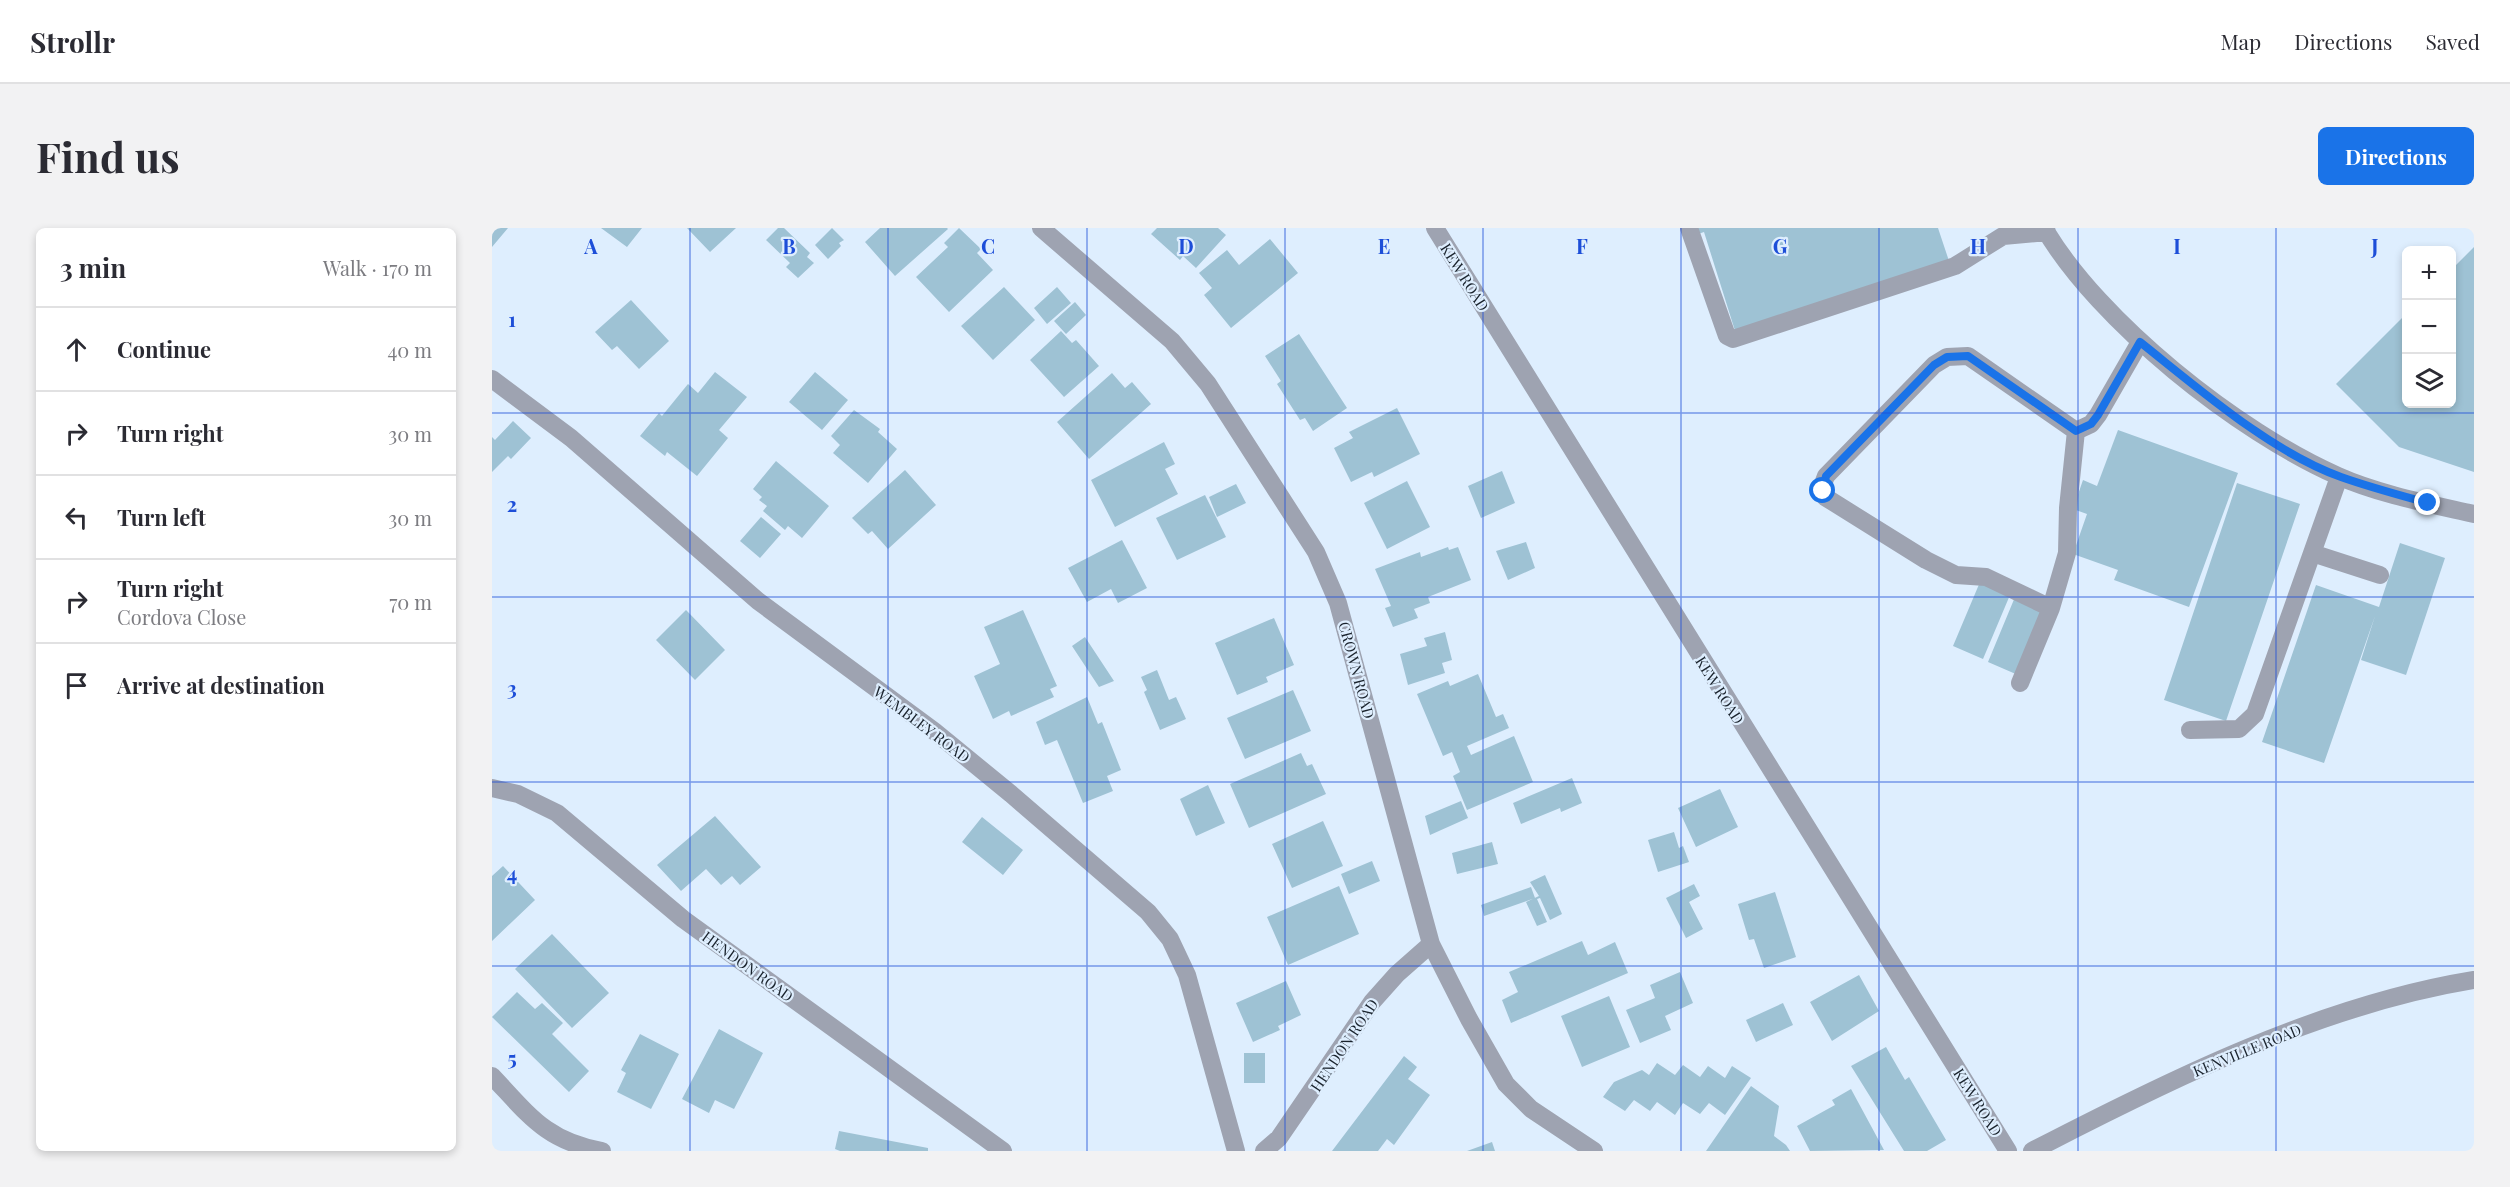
<!DOCTYPE html>
<html lang="en">
<head>
<meta charset="utf-8">
<style>
	:root { --surface:#fff; --page:#f2f2f3; --text:#2b2b33; --muted:#7c7c81; --line:#e1e1e2; --accent:#1a73e8 }
	body { margin:0; font-family:"Playfair Display",serif; background:var(--page); color:var(--text) }
	.controls { position:absolute; right:18px; top:18px; display:grid; overflow:hidden; border-radius:9px; box-shadow:0 3px 9px #0003 }
	.controls button { width:54px; height:54px; display:grid; place-items:center; padding:0; border:0; border-bottom:2px solid var(--line); background:var(--surface); color:var(--text); font:30px sans-serif }
	.stop { position:absolute; width:18px; height:18px; margin:-14px; border:4px solid #1a73e8; border-radius:50%; background:#fff }
	.stop.end { background:#1a73e8; border-color:#fff; box-shadow:0 2px 6px #0008 }
	.list { margin:0; padding:0; list-style:none }
	h2 { display:flex; justify-content:space-between; align-items:center; height:78px; margin:0; padding:0 24px; font-size:26px }
	h2 small { font-size:20px; font-weight:400; color:var(--muted) }
	.list li { display:grid; grid-template-columns:39px 1fr auto; gap:18px; align-items:center; box-sizing:border-box; height:84px; padding:0 24px; border-top:2px solid var(--line) }
	.list b { display:block; font-size:22px; white-space:nowrap }
	.list p { margin:0; font-size:20px; white-space:nowrap; color:var(--muted) }
	.list em { font-size:20px; font-style:normal; color:var(--muted) }
	.icon { flex:none; width:33px; height:33px; fill:none; stroke:currentColor; stroke-width:2; stroke-linecap:round; stroke-linejoin:round }
	.map { position:relative; flex:none; width:1982px; height:923px; overflow:hidden; border-radius:9px }
	header { display:flex; align-items:center; gap:36px; box-sizing:border-box; height:84px; padding:0 30px; background:var(--surface); border-bottom:2px solid var(--line) }
	header strong { font-size:28px }
	nav { display:flex; gap:33px; margin-inline-start:auto; font-size:21px }
	.intro { display:flex; align-items:center; justify-content:space-between; box-sizing:border-box; height:144px; padding:0 36px }
	h1 { margin:0; font-size:42px }
	.button { padding:15px 27px; border-radius:9px; background:var(--accent); color:#fff; font-size:21px; font-weight:700 }
	main { display:flex; gap:36px; padding:0 36px }
	aside { flex:1; background:var(--surface); border-radius:9px; box-shadow:0 3px 9px #0003 }
	.map>svg:first-child { display:block }
	.building { fill:#9ec2d4 }
	.lines { fill:none; stroke-linecap:round; stroke-linejoin:round }
	.minor { stroke:#9ea3b1; stroke-width:18 }
	.route { stroke:#1a73e8; stroke-width:8 }
	.grid { fill:none; stroke:#1d4ed8; stroke-width:1.5; stroke-opacity:0.55 }
	.labels { text-anchor:middle; dominant-baseline:central; stroke-width:4.5; stroke-linejoin:round; paint-order:stroke }
	.street-label { font-size:15px; fill:#19222c; stroke:#deeefe }
	.grid-label { font-size:20px; text-anchor:middle; font-weight:bold; fill:#1d4ed8; stroke:#deeefe; stroke-width:4.5; stroke-linejoin:round; paint-order:stroke }
</style>
</head>
<body>
<header>
<strong>Strollr</strong>
<nav><a>Map</a><a>Directions</a><a>Saved</a></nav>
</header>
<div class="intro"><h1>Find us</h1><a class="button">Directions</a></div>
<main>
<aside>
<h2>3 min<small>Walk · 170 m</small></h2>
<ul class="list">
<li><svg class="icon" aria-label="ahead" viewBox="0 0 24 24"><path d="M12 20V5M6 11l6-6 6 6"/></svg><div><b>Continue</b></div><em>40 m</em></li>
<li><svg class="icon" aria-label="right" viewBox="0 0 24 24"><path d="M7 20v-9h11M14 6l5 5-5 5"/></svg><div><b>Turn right</b></div><em>30 m</em></li>
<li><svg class="icon" aria-label="left" viewBox="0 0 24 24"><path d="M17 20v-9H6M10 6l-5 5 5 5"/></svg><div><b>Turn left</b></div><em>30 m</em></li>
<li><svg class="icon" aria-label="right" viewBox="0 0 24 24"><path d="M7 20v-9h11M14 6l5 5-5 5"/></svg><div><b>Turn right</b><p>Cordova Close</p></div><em>70 m</em></li>
<li><svg class="icon" aria-label="arrive" viewBox="0 0 24 24"><path d="M6 21V4h12l-3 4 3 4H6"/></svg><div><b>Arrive at destination</b></div></li>
</ul>
</aside>
<div class="map">
<svg width="1982" height="923" viewBox="0 0 1982 923">
	<rect width="100%" height="100%" fill="#deeefe"/>
	<path class="building" d="M 0,0 L 16,0 L 0,19 Z
		M 109,0 L 150,0 L 135,19 Z
		M 195,0 L 244,0 L 218,24 Z
		M 286,0 L 292,0 L 318,25 L 315,29 L 322,35 L 306,50 L 294,39 L 298,35 L 274,12 Z
		M 340,0 L 352,12 L 347,15 L 349,18 L 336,31 L 323,17 Z
		M 388,0 L 455,0 L 456,1 L 403,48 L 373,14 Z
		M 467,0 L 489,21 L 485,25 L 501,42 L 457,84 L 424,49 L 456,19 L 452,15 Z
		M 665,0 L 726,0 L 734,7 L 704,40 L 691,28 L 688,32 L 659,6 Z
		M 1200,0 L 1446,0 L 1459,39 L 1245,109 L 1212,4 L 1203,7 Z
		M 778,11 L 806,45 L 739,100 L 712,67 L 720,60 L 707,45 L 735,22 L 747,37 Z
		M 1982,19 L 1982,244 L 1907,219 L 1844,156 L 1914,86 L 1914,176 L 1960,176 L 1960,41 Z
		M 512,59 L 543,92 L 501,132 L 469,98 Z
		M 565,59 L 579,75 L 555,96 L 542,80 Z
		M 139,72 L 177,113 L 147,141 L 125,118 L 120,122 L 103,104 Z
		M 583,74 L 594,87 L 574,106 L 562,93 Z
		M 569,103 L 580,115 L 584,112 L 607,138 L 572,169 L 538,132 Z
		M 807,106 L 855,180 L 821,203 L 813,190 L 808,192 L 785,156 L 789,153 L 773,128 Z
		M 223,144 L 255,169 L 227,202 L 236,210 L 205,248 L 175,224 L 173,228 L 148,208 L 167,185 L 170,188 L 196,156 L 206,165 Z
		M 323,144 L 356,172 L 330,202 L 297,174 Z
		M 620,145 L 633,160 L 640,154 L 659,176 L 597,231 L 565,194 Z
		M 905,180 L 928,226 L 882,249 L 880,244 L 859,254 L 842,220 L 861,210 L 857,204 Z
		M 362,182 L 388,201 L 386,204 L 405,221 L 376,255 L 341,225 L 348,217 L 339,208 Z
		M 21,193 L 39,210 L 19,231 L 16,228 L 0,244 L 0,209 L 3,212 Z
		M 1626,202 L 1746,245 L 1697,379 L 1622,352 L 1626,342 L 1581,326 L 1595,286 L 1581,281 L 1591,252 L 1605,258 Z
		M 672,214 L 683,236 L 673,241 L 686,266 L 623,299 L 599,252 Z
		M 284,233 L 337,278 L 310,310 L 296,298 L 293,302 L 271,283 L 275,278 L 267,272 L 270,269 L 261,261 Z
		M 413,242 L 444,277 L 396,321 L 380,303 L 376,306 L 360,290 Z
		M 1010,243 L 1023,275 L 989,290 L 976,258 Z
		M 915,253 L 938,299 L 895,321 L 872,275 Z
		M 1745,255 L 1808,276 L 1734,493 L 1672,472 Z
		M 744,256 L 754,275 L 725,289 L 717,269 Z
		M 713,267 L 734,309 L 685,332 L 664,290 Z
		M 269,289 L 289,306 L 268,330 L 248,313 Z
		M 630,312 L 655,360 L 626,375 L 619,361 L 595,374 L 576,340 Z
		M 1034,314 L 1043,340 L 1016,352 L 1004,323 Z
		M 1908,315 L 1953,330 L 1914,447 L 1869,432 L 1883,388 L 1832,535 L 1770,514 L 1824,357 L 1887,379 Z
		M 956,319 L 957,322 L 966,319 L 979,352 L 936,369 L 938,375 L 922,381 L 926,390 L 901,399 L 893,380 L 899,378 L 883,341 L 928,324 L 929,329 Z
		M 1488,354 L 1518,367 L 1491,431 L 1461,418 Z
		M 1523,369 L 1553,382 L 1526,447 L 1496,434 Z
		M 194,382 L 233,422 L 203,452 L 164,412 Z
		M 531,382 L 565,458 L 558,461 L 562,469 L 519,488 L 517,483 L 501,491 L 482,448 L 508,436 L 492,399 Z
		M 782,390 L 802,437 L 774,449 L 776,454 L 745,467 L 723,415 Z
		M 953,404 L 960,432 L 950,435 L 953,445 L 916,457 L 908,426 L 935,418 L 932,410 Z
		M 593,409 L 622,453 L 607,459 L 580,418 Z
		M 665,442 L 677,472 L 684,469 L 694,491 L 668,502 L 652,464 L 655,462 L 649,449 Z
		M 986,446 L 1004,489 L 1011,486 L 1017,500 L 975,518 L 979,527 L 1022,508 L 1041,554 L 975,582 L 961,548 L 968,544 L 960,524 L 951,528 L 925,466 L 956,453 L 958,458 Z
		M 801,462 L 819,503 L 753,531 L 735,490 Z
		M 595,469 L 606,496 L 610,494 L 629,542 L 615,548 L 621,563 L 591,575 L 565,512 L 553,517 L 544,494 Z
		M 809,525 L 815,538 L 820,536 L 834,566 L 757,600 L 738,556 Z
		M 1080,550 L 1090,575 L 1069,584 L 1068,580 L 1029,596 L 1021,575 Z
		M 716,557 L 733,595 L 704,608 L 688,571 Z
		M 1228,561 L 1246,599 L 1204,619 L 1186,580 Z
		M 969,573 L 976,590 L 938,607 L 933,588 Z
		M 223,588 L 269,639 L 248,657 L 240,648 L 229,657 L 214,641 L 189,663 L 165,637 Z
		M 490,589 L 531,622 L 511,647 L 470,614 Z
		M 831,593 L 851,638 L 800,660 L 780,616 Z
		M 1182,604 L 1187,620 L 1191,618 L 1197,634 L 1166,644 L 1156,612 Z
		M 1000,614 L 1006,636 L 965,646 L 960,625 Z
		M 880,633 L 888,653 L 857,666 L 849,646 Z
		M 11,638 L 43,672 L 0,713 L 0,648 Z
		M 1053,647 L 1070,686 L 1058,692 L 1048,670 L 1045,671 L 1055,694 L 1045,698 L 1034,674 L 1047,668 L 1038,654 Z
		M 1202,656 L 1208,668 L 1197,674 L 1211,701 L 1194,710 L 1174,670 Z
		M 847,658 L 867,706 L 796,737 L 775,689 Z
		M 1039,659 L 1043,670 L 992,688 L 989,677 Z
		M 1283,664 L 1304,729 L 1272,740 L 1262,711 L 1257,712 L 1246,676 Z
		M 60,706 L 117,765 L 80,800 L 23,741 Z
		M 1090,713 L 1096,727 L 1123,714 L 1136,745 L 1019,795 L 1010,772 L 1026,764 L 1017,744 Z
		M 1188,744 L 1201,775 L 1173,788 L 1179,802 L 1148,815 L 1134,782 L 1163,770 L 1158,757 Z
		M 1367,747 L 1387,783 L 1340,813 L 1318,774 Z
		M 794,753 L 809,787 L 786,798 L 788,802 L 761,814 L 744,775 Z
		M 25,764 L 43,781 L 50,775 L 71,795 L 60,806 L 97,843 L 77,864 L 0,789 Z
		M 1117,768 L 1138,819 L 1090,839 L 1069,788 Z
		M 1291,775 L 1301,797 L 1264,814 L 1254,792 Z
		M 227,801 L 271,825 L 242,881 L 223,872 L 217,885 L 190,871 Z
		M 148,806 L 187,826 L 159,881 L 125,864 L 134,845 L 129,842 Z
		M 1394,819 L 1413,852 L 1417,849 L 1454,912 L 1435,923 L 1412,923 L 1359,838 Z
		M 752,825 L 773,825 L 773,855 L 752,855 Z
		M 912,828 L 925,839 L 916,851 L 938,867 L 902,917 L 895,911 L 886,923 L 840,923 Z
		M 1165,835 L 1183,847 L 1191,837 L 1208,849 L 1216,838 L 1233,850 L 1240,838 L 1259,850 L 1233,887 L 1217,875 L 1208,886 L 1191,875 L 1183,887 L 1165,874 L 1158,883 L 1142,872 L 1133,883 L 1111,869 L 1122,854 L 1150,842 L 1157,847 Z
		M 1259,858 L 1287,878 L 1282,908 L 1294,917 L 1298,923 L 1214,923 Z
		M 1359,861 L 1392,922 L 1318,923 L 1305,898 L 1343,877 L 1340,872 Z
		M 347,903 L 436,920 L 436,923 L 348,923 L 343,921 Z
		M 1000,914 L 1003,923 L 975,923 Z"/>
	<g class="lines">
		<path class="minor" d="M 549,0 L 680,113 L 716,156 L 824,324 L 846,375 L 939,716 L 977,791 L 1014,856 L 1039,881 L 1102,923
			M 943,0 L 1516,923
			M 1197,0 L 1235,108 L 1241,111 L 1463,38 L 1511,8 L 1555,4
			M 1552,0 C 1607,94 1746,204 1846,248 C 1886,266 1938,276 1982,286
			M 0,151 L 79,210 L 266,373 L 442,503 L 519,566 L 656,684 L 678,711 L 695,747 L 744,923
			M 1820,325 L 1888,347
			M 1559,380 L 1575,325 L 1576,280 L 1584,203
			M 1528,455 L 1559,380 L 1494,349 L 1464,347 L 1434,332 L 1333,269 L 1331,256 L 1334,248 L 1442,137 L 1455,129 L 1476,128 L 1584,203 L 1599,196 L 1606,187 L 1648,114
			M 1698,502 L 1747,501 L 1763,486 L 1847,249
			M 0,560 L 26,566 L 65,585 L 191,691 L 511,923
			M 0,848 C 37,887 54,913 110,923
			M 772,923 L 787,910 L 880,774 L 905,746 L 939,716
			M 1540,923 C 1677,852 1828,777 1982,752"/>
	</g>
	<g class="lines">
		<path class="route" d="M 1331,263 L 1334,248 L 1442,137 L 1455,129 L 1476,128 L 1584,203 L 1599,196 L 1606,187 L 1648,114 C 1706,160 1779,224 1849,249 C 1877,259 1907,267 1936,275"/>
	</g>
	<path class="grid" d="M 198,0 L 198,923M 396,0 L 396,923M 595,0 L 595,923M 793,0 L 793,923M 991,0 L 991,923M 1189,0 L 1189,923M 1387,0 L 1387,923M 1586,0 L 1586,923M 1784,0 L 1784,923M 0,185 L 1982,185M 0,369 L 1982,369M 0,554 L 1982,554M 0,738 L 1982,738"/>
	<g class="labels">
		<g class="street-label">
			<text transform="translate(973 49) rotate(58)">KEW ROAD</text>
			<text transform="translate(865 442) rotate(75)">CROWN ROAD</text>
			<text transform="translate(1228 462) rotate(58)">KEW ROAD</text>
			<text transform="translate(430 496) rotate(37)">WEMBLEY ROAD</text>
			<text transform="translate(256 738) rotate(36)">HENDON ROAD</text>
			<text transform="translate(852 817) rotate(-56)">HENDON ROAD</text>
			<text transform="translate(1755 822) rotate(-22)">KENVILLE ROAD</text>
			<text transform="translate(1486 874) rotate(58)">KEW ROAD</text>
		</g>
	</g>
	<g class="grid-label">
		<text x="99" y="26">A</text>
		<text x="297" y="26">B</text>
		<text x="496" y="26">C</text>
		<text x="694" y="26">D</text>
		<text x="892" y="26">E</text>
		<text x="1090" y="26">F</text>
		<text x="1288" y="26">G</text>
		<text x="1486" y="26">H</text>
		<text x="1685" y="26">I</text>
		<text x="1883" y="26">J</text>
		<text x="20" y="99">1</text>
		<text x="20" y="284">2</text>
		<text x="20" y="468">3</text>
		<text x="20" y="653">4</text>
		<text x="20" y="838">5</text>
	</g>
</svg>
<div class="controls">
<button>+</button>
<button>−</button>
<button><svg class="icon" aria-label="layers" viewBox="0 0 24 24"><path d="M12 4l9 5-9 5-9-5zM3 14l9 5 9-5"/></svg></button>
</div>
<div class="stop" style="left:1331px;top:263px"></div>
<div class="stop end" style="left:1936px;top:275px"></div>
</div>
</main>
</body>
</html>
